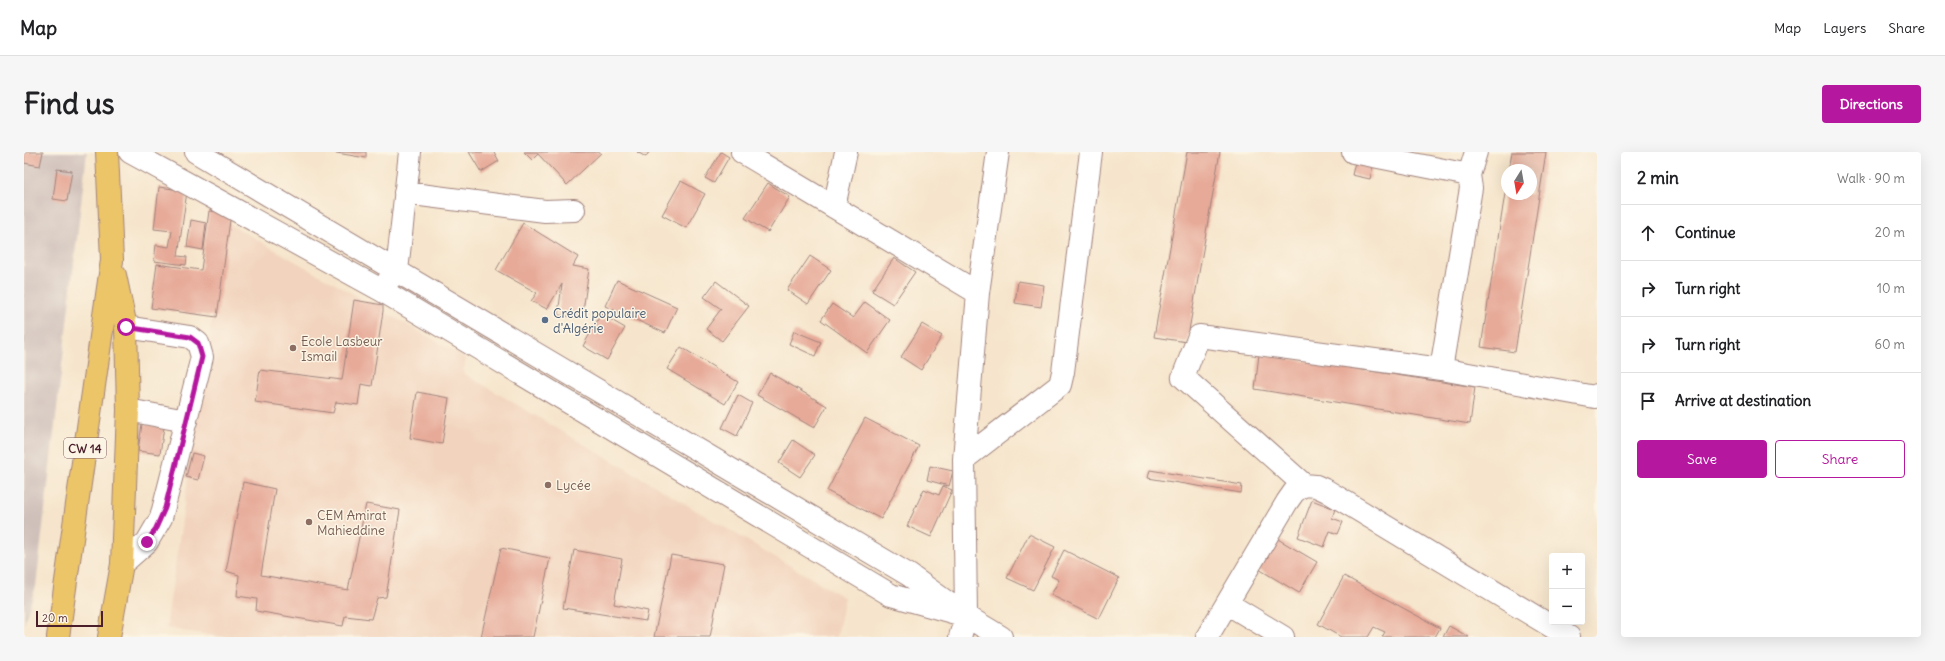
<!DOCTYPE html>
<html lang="en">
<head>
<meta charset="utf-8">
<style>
	:root { --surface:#fff; --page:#f6f6f6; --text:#202124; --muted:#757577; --line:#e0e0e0; --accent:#b5179e }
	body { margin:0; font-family:Delius,sans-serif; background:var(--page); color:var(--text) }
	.controls { position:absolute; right:12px; bottom:12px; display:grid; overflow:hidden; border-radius:4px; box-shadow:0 4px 16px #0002 }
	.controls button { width:36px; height:36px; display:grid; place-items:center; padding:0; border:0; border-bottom:1px solid var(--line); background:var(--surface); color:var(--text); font:20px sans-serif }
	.compass { position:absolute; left:1477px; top:12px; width:36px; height:36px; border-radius:50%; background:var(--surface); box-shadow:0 4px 16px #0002; rotate:191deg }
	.scale { position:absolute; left:12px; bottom:10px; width:67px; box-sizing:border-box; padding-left:4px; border:2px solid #4a1f2b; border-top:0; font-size:11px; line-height:14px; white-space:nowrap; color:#4a1f2b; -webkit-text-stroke:3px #fcf5e5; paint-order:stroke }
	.stop { position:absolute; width:12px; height:12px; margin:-9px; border:3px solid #b5179e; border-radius:50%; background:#fff }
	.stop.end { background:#b5179e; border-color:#fff; box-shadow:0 1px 4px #0008 }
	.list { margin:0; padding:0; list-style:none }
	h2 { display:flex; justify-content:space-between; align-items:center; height:52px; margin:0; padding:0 16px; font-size:17px }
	h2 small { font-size:13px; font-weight:400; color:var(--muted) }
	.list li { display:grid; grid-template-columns:26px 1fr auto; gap:12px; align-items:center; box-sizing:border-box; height:56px; padding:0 16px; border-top:1px solid var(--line) }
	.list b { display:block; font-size:15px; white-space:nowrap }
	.list em { font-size:13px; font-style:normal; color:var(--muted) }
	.actions { display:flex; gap:8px; padding:12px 16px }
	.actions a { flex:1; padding:9px 0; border:1px solid var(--accent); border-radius:4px; text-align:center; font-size:14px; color:var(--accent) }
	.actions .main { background:var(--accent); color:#fff }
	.icon { flex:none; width:22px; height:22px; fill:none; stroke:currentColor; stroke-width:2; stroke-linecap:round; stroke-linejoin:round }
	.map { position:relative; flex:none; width:1573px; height:485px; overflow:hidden; border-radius:4px }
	header { display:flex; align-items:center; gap:24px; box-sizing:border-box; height:56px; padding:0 20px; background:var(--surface); border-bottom:1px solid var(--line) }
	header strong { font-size:19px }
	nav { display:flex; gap:22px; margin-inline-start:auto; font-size:14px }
	.intro { display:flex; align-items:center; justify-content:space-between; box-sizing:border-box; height:96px; padding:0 24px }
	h1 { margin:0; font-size:28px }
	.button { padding:10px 18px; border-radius:4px; background:var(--accent); color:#fff; font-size:14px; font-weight:700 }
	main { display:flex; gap:24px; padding:0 24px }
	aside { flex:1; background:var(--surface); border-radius:4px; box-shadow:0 4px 16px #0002 }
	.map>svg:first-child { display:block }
	.built { fill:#f2d4be }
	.industrial { fill:#cfc0ba }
	.building { fill:#e7aa99 }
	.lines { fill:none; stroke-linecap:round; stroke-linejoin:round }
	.minor-casing { stroke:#a0827c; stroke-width:24 }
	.major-casing { stroke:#a0827c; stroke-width:24 }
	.highway-casing { stroke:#a0827c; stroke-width:24 }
	.minor { stroke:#fff; stroke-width:22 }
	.major { stroke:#ecc569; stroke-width:22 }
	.highway { stroke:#ecc569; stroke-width:22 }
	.route { stroke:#b5179e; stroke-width:5 }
	.service-dot { fill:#5c6f8a; stroke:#fcf5e5; stroke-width:1.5 }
	.education-dot { fill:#8d6e63; stroke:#fcf5e5; stroke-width:1.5 }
	.labels { text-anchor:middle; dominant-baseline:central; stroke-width:3; stroke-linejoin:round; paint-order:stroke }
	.shield { fill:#fcf5e5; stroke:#7f5f63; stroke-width:1 }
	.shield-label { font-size:12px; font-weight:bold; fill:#4a1f2b }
	.service-label { font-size:13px; fill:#4e5e75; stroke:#fcf5e5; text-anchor:start }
	.education-label { font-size:13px; fill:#785e54; stroke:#fcf5e5; text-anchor:start }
</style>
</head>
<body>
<header>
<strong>Map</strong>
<nav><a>Map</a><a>Layers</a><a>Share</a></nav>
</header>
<div class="intro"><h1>Find us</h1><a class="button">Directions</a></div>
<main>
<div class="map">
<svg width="1573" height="485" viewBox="0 0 1573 485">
	<rect width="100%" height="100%" fill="#fcf5e5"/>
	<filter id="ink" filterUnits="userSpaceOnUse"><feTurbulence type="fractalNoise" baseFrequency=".025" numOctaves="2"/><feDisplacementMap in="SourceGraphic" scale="8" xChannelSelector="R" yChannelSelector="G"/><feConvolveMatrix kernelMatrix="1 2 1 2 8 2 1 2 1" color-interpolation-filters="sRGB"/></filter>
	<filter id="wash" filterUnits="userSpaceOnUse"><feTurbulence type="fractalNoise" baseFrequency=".012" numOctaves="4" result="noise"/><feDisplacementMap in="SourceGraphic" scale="16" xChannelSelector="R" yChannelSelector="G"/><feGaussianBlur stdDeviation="0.9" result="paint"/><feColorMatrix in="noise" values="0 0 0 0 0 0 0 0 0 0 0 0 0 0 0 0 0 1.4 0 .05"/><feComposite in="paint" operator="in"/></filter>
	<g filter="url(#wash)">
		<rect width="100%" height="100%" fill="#f6e5cc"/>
		<path class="built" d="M 202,70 L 442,206 L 439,221 L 821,446 L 813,485 L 197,485 L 142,476 Z"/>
		<path class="industrial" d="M 0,0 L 63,0 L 12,434 L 0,472 Z"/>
		<g id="blocks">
			<path class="building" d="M 0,0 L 19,0 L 16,14 L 0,11 Z
				M 307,0 L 342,0 L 342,6 Z
				M 445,0 L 470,0 L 475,9 L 457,20 Z
				M 500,0 L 576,0 L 577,1 L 543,33 L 514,2 L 508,8 Z
				M 613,0 L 625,0 L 622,5 Z
				M 697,0 L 705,5 L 690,31 L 681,26 Z
				M 1163,0 L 1196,0 L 1163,190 L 1130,185 Z
				M 1488,0 L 1522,0 L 1491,200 L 1457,195 L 1482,35 L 1483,42 L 1507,42 L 1507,18 L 1485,18 Z
				M 1332,6 L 1350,9 L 1346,27 L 1328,23 Z
				M 33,17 L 48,19 L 43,49 L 29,47 Z
				M 657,29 L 681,42 L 662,76 L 638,63 Z
				M 744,31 L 766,45 L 744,80 L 721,66 Z
				M 135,35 L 163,39 L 154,104 L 163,105 L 162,113 L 130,109 L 132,93 L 145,95 L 148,79 L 130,77 Z
				M 185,59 L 207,61 L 193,165 L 127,156 L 133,112 L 177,118 Z
				M 167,68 L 182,71 L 179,98 L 163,95 Z
				M 499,71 L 554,105 L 549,114 L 565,117 L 558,166 L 534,163 L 538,132 L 523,157 L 507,149 L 513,141 L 472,118 Z
				M 786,104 L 807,118 L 784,152 L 763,138 Z
				M 870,106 L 891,120 L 869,152 L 848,139 Z
				M 593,128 L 653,155 L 641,181 L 581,154 Z
				M 692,129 L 725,154 L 698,189 L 682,177 L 697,157 L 680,145 Z
				M 994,129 L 1020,133 L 1017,155 L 991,151 Z
				M 330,148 L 359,153 L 359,159 L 348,234 L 337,232 L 334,253 L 312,250 L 309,261 L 231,250 L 236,218 L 318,228 Z
				M 841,150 L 866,168 L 843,201 L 797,168 L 808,152 L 829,166 Z
				M 577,162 L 601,176 L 583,208 L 559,194 Z
				M 898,172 L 918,184 L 897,218 L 877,205 Z
				M 770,179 L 797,190 L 791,204 L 765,192 Z
				M 657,195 L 714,230 L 701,252 L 643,217 Z
				M 1235,202 L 1451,235 L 1446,272 L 1231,237 Z
				M 746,221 L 803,254 L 790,276 L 733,243 Z
				M 393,240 L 425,246 L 418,292 L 386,286 Z
				M 714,243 L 728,251 L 713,284 L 698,276 Z
				M 841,266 L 895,294 L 857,367 L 803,339 Z
				M 118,272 L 140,275 L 136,302 L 114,299 Z
				M 769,288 L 791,303 L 776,325 L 755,311 Z
				M 168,301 L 180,304 L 174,328 L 162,325 Z
				M 906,314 L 929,319 L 925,334 L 903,328 Z
				M 1126,318 L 1218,333 L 1217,341 L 1124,326 Z
				M 219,330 L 251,337 L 237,423 L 324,438 L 342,352 L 376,358 L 362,445 L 353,446 L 347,467 L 321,464 L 319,474 L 232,459 L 233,447 L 213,444 L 215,423 L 202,419 Z
				M 919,334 L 928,338 L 907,385 L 883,374 L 900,337 L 915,343 Z
				M 1288,348 L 1311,357 L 1308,366 L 1319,370 L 1314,382 L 1306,379 L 1300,395 L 1274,385 Z
				M 1005,382 L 1031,395 L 1009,438 L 983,426 Z
				M 1252,386 L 1293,410 L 1275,441 L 1233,416 Z
				M 477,396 L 526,406 L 509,485 L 457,485 Z
				M 550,398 L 598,407 L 590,452 L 624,459 L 622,469 L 539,456 Z
				M 1040,398 L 1095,426 L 1075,467 L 1027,443 L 1035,428 L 1027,424 Z
				M 647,403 L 700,412 L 686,485 L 630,485 Z
				M 1320,424 L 1416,476 L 1411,485 L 1358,485 L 1361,480 L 1350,475 L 1344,485 L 1317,485 L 1294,472 Z
				M 1425,474 L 1445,485 L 1419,485 Z"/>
		</g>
	</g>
	<g filter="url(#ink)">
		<use href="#blocks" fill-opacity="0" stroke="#a0827c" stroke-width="1"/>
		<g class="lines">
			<g class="minor-casing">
				<path id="minor" d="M 106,0 L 357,138 L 867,443 L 942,464
					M 172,0 L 885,423 L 942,464 L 977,485
					M 718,0 L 954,141
					M 1329,0 L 1445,23
					M 381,41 L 521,59 L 550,58
					M 810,55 L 822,0
					M 364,129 L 373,119 L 386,0
					M 1417,217 L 1447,36 L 1445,23 L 1452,0
					M 104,258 L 162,269
					M 940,307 L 1036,233 L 1039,220 L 1067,0
					M 1280,333 L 1159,225 L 1175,184 L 1417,217 L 1571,245 L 1573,243
					M 98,412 L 123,390 L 137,366 L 178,205 L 174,191 L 166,185 L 102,175
					M 1204,452 L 1259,485
					M 936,485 L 942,464 L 940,307 L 954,141 L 974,0
					M 1183,485 L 1263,350 L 1270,340 L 1280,333 L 1292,334 L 1303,339 L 1545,485"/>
			</g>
			<g class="major-casing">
				<path id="major" d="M 83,0 L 88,108"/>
			</g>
			<g class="highway-casing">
				<path id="highway" d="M 34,485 L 88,108
					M 85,485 L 98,412 L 104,258 L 102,175 L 91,123"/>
			</g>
			<use href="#minor" class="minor"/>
			<use href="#major" class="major"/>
			<use href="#highway" class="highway"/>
		</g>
	</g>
	<g class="lines" filter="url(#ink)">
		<path class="route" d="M 102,175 L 166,185 L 174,191 L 178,205 L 141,356 L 132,376 L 123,390"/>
	</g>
	<circle class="service-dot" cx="521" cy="168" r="4"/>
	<g class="education-dot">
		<circle cx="269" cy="196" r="4"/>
		<circle cx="524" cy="333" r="4"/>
		<circle cx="285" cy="370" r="4"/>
	</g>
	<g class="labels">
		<rect class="shield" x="40" y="286" width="42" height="20" rx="3"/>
		<g class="shield-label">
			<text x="61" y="296">CW 14</text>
		</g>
		<g class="service-label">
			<text x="529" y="161">Crédit populaire<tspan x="529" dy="15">d'Algérie</tspan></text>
		</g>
		<g class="education-label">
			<text x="277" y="189">Ecole Lasbeur<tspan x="277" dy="15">Ismail</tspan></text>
			<text x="532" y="333">Lycée</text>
			<text x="293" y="363">CEM Amirat<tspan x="293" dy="15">Mahieddine</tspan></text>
		</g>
	</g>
</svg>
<div class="controls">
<button>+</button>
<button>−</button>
</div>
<svg class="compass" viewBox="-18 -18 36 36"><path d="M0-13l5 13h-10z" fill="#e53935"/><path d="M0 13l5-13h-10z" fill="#757577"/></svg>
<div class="scale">20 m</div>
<div class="stop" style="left:102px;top:175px"></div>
<div class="stop end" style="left:123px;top:390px"></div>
</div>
<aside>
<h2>2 min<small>Walk · 90 m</small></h2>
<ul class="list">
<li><svg class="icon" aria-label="ahead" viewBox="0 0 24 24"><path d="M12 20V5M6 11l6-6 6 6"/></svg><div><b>Continue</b></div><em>20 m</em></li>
<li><svg class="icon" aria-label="right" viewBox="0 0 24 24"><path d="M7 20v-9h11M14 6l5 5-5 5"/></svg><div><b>Turn right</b></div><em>10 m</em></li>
<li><svg class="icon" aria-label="right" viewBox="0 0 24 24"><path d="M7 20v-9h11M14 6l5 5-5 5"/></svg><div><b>Turn right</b></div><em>60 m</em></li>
<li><svg class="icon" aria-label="arrive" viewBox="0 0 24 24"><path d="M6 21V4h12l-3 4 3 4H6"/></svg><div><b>Arrive at destination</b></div></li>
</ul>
<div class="actions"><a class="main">Save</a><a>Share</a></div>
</aside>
</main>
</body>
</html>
